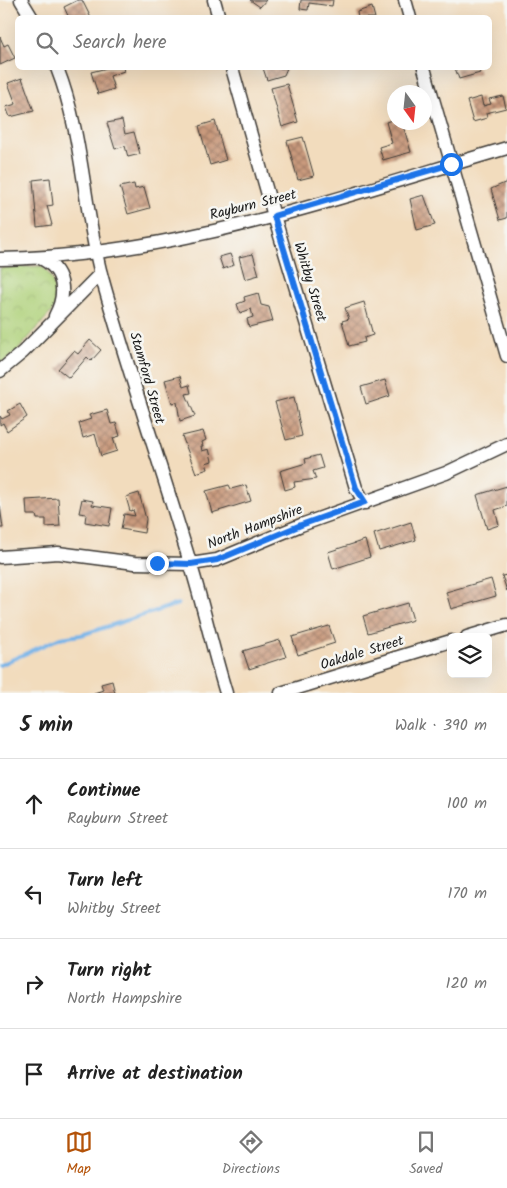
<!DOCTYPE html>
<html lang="en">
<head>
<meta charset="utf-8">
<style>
	:root { --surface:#fff; --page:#f2f2f2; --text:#222; --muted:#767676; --line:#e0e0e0; --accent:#b45309 }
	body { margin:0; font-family:Kalam,sans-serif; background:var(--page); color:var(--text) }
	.controls { position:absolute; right:15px; bottom:15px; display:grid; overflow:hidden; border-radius:8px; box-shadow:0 5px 20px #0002 }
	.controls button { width:45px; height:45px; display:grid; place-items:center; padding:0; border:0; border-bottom:1px solid var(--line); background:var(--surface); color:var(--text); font:25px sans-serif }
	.compass { position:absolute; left:387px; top:85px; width:45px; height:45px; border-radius:50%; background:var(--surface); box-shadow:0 5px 20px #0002; rotate:165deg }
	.stop { position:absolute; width:15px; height:15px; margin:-11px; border:4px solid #1a73e8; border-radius:50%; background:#fff }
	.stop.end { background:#1a73e8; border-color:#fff; box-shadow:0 1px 5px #0008 }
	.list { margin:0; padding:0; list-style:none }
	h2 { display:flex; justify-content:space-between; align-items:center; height:65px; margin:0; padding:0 20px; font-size:21px }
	h2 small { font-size:16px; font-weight:400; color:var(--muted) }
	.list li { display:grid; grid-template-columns:32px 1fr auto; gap:15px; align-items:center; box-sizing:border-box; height:90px; padding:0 20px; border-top:1px solid var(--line) }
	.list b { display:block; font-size:19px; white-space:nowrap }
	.list p { margin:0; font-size:16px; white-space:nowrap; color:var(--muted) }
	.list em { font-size:16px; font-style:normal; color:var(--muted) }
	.icon { flex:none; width:28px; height:28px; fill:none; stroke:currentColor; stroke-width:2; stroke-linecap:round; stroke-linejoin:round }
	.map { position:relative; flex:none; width:507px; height:693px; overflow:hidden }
	.search { position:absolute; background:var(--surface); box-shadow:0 5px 20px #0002; left:15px; right:15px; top:15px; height:55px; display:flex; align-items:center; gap:12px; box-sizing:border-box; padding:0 18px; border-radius:8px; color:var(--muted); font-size:19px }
	.sheet { height:425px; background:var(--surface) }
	nav { display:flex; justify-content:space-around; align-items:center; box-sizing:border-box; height:70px; border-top:1px solid var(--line); background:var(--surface); font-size:14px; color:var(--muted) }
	nav a { display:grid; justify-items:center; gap:2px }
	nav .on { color:var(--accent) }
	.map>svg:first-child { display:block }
	.park { fill:url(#park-crowns); stroke:#66764a }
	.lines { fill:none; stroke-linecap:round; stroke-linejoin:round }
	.stream { stroke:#76b3e8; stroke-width:4 }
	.building { fill:url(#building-cross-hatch) }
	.minor-casing { stroke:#3c3934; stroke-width:15 }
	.minor { stroke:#fff; stroke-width:12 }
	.route { stroke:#1a73e8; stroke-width:6 }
	.labels { text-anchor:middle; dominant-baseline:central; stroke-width:5; stroke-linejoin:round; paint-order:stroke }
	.street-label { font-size:14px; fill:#1c1c1c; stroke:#f6f6f2 }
</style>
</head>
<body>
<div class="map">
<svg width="507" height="693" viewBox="0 0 507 693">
	<defs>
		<pattern id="park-crowns" width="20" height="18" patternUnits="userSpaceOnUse" patternTransform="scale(1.25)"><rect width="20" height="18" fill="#afd179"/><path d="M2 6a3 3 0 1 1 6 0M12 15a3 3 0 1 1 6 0" fill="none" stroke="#96b368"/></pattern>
		<pattern id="building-cross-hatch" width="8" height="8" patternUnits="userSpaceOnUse" patternTransform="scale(1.25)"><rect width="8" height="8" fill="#c99a7d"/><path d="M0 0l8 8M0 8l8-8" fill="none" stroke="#a27d66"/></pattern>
	</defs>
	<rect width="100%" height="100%" fill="#f6f6f2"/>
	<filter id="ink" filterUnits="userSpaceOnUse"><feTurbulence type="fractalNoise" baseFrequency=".02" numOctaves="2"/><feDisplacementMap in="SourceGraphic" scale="10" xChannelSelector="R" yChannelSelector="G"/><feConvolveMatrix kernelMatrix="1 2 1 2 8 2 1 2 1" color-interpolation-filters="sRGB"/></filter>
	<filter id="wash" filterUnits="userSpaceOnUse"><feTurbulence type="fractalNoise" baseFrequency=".0096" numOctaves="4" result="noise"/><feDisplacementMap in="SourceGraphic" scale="20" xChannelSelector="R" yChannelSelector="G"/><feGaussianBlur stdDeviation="1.12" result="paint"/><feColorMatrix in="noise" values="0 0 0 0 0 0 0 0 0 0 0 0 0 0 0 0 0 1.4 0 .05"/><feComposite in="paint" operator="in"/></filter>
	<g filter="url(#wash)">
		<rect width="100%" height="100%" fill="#f2dcbd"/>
		<path class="park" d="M 42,266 C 55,279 56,292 54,309 L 17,351 L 0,364 L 0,268 Z"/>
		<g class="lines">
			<path class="stream" d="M 0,665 L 60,638 L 81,635 L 178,604"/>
		</g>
		<g id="blocks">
			<path class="building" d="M 78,0 L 82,0 L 91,18 L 69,18 L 64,7 Z
				M 250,0 L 266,0 L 260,7 Z
				M 301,0 L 333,0 L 332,6 L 309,3 L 308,10 L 300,9 Z
				M 372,7 L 375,18 L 358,18 L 357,12 Z
				M 0,37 L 4,46 L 8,44 L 15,58 L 0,65 Z
				M 107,68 L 123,68 L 124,71 L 110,76 L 114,89 L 98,94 L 91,72 Z
				M 263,68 L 287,68 L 284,75 L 267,80 Z
				M 455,68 L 478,68 L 480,73 L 459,79 Z
				M 22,78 L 34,111 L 10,117 L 6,107 L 16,104 L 8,83 Z
				M 287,84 L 298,122 L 282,127 L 271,88 Z
				M 503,96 L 506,108 L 486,113 L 487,118 L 473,122 L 467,101 L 481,97 L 483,106 L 491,104 L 489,99 Z
				M 394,119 L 394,122 L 402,122 L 411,152 L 383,160 L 379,147 L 392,143 L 386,122 Z
				M 122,120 L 125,134 L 134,132 L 140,154 L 128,157 L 125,146 L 115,149 L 107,123 Z
				M 215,121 L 226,160 L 210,165 L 199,126 Z
				M 303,137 L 314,176 L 298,180 L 287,141 Z
				M 50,178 L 53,205 L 47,206 L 52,225 L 37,227 L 33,180 Z
				M 507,182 L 507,218 L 500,220 L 491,189 Z
				M 134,184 L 135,189 L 144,187 L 150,208 L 128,214 L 120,187 Z
				M 424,195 L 435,225 L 417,230 L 410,199 Z
				M 230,254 L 234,265 L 223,269 L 219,257 Z
				M 253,254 L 259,275 L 245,279 L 239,257 Z
				M 258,293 L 261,305 L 269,307 L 273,321 L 249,327 L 247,319 L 253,317 L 251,309 L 240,313 L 237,304 L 245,301 L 244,297 Z
				M 364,302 L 373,335 L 364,338 L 365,342 L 349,346 L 342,321 L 349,319 L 345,308 Z
				M 90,340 L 101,350 L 91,361 L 87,357 L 69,378 L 58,369 L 74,351 L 78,354 Z
				M 180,376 L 183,387 L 189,385 L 191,393 L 186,394 L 195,416 L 180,421 L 177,402 L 172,403 L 165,380 Z
				M 385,380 L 390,396 L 366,404 L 361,387 Z
				M 294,397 L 302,436 L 286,440 L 275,402 Z
				M 20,404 L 27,417 L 7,431 L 3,423 L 0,425 L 0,416 L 2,419 L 10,415 L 8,411 Z
				M 107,410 L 111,424 L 116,423 L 120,436 L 113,438 L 117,451 L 101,456 L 95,434 L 83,438 L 79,423 L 91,419 L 89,415 Z
				M 203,431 L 206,440 L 202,442 L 203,446 L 201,446 L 202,451 L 209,449 L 212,461 L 206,463 L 208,469 L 196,473 L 182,436 Z
				M 319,455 L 323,468 L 313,471 L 316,479 L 294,482 L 295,487 L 285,490 L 280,471 L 306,463 L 305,459 Z
				M 229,485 L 231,489 L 246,485 L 251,501 L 212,513 L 206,491 Z
				M 507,486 L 507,506 L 495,510 L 499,525 L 487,529 L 477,495 Z
				M 139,493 L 146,519 L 144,533 L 121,529 L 124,514 L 135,516 L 133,510 L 130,511 L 126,497 Z
				M 58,498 L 60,526 L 46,527 L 46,519 L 37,519 L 36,515 L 27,515 L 26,500 Z
				M 82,499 L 93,501 L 92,505 L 112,508 L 109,526 L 85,522 L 86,514 L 79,513 Z
				M 0,506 L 3,528 L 0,528 Z
				M 411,522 L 416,540 L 379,551 L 374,534 Z
				M 365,540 L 370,557 L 333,569 L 328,552 Z
				M 507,575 L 507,591 L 502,576 Z
				M 491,579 L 496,596 L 451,609 L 446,592 Z
				M 408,603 L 413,620 L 368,633 L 363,616 Z
				M 329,626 L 335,643 L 298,655 L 292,637 Z
				M 280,640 L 286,657 L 249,669 L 243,651 Z
				M 112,681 L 115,693 L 94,693 L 103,690 L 101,684 Z"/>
		</g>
	</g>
	<g filter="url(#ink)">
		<use href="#blocks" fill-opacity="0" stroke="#3c3934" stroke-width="1"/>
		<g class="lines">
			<g class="minor-casing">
				<path id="minor" d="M 21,0 L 32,18
					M 214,0 L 219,18
					M 405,0 L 410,18
					M 57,68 C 83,134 83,205 101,274 C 128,372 162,468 191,566 C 204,608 213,651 226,693
					M 232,68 L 274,216 L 356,488 L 365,503
					M 424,68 L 507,356
					M 40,258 C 65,269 67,294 55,316
					M 0,259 C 173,257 343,196 507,148
					M 0,371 L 23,352 L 101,273
					M 0,557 L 58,553 L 135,563 L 191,564 L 217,560 L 301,525 L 446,473 L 507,444
					M 467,637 L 507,625
					M 281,693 L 451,641"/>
			</g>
			<use href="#minor" class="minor"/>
		</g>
	</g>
	<g class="lines" filter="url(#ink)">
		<path class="route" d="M 157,563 L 191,564 L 217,560 L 301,525 L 365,502 L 356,488 L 274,216 L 451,164"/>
	</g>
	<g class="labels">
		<g class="street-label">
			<text transform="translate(253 205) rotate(-14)">Rayburn Street</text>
			<text transform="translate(310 282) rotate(73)">Whitby Street</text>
			<text transform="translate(147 378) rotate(74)">Stamford Street</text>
			<text transform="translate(255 527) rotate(-21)">North Hampshire</text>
			<text transform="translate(362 653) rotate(-17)">Oakdale Street</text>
		</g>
	</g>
</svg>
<div class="controls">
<button><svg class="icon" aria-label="layers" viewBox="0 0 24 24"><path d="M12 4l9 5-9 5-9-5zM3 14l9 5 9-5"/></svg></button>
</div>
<svg class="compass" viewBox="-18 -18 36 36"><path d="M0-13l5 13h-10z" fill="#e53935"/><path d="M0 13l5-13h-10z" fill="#767676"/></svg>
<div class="stop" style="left:451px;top:164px"></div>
<div class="stop end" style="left:157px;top:563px"></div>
<div class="search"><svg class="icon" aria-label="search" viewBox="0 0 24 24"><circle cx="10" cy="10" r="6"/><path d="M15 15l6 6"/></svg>Search here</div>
</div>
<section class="sheet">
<h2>5 min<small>Walk · 390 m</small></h2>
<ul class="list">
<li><svg class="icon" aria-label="ahead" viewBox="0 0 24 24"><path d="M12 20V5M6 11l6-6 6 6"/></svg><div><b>Continue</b><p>Rayburn Street</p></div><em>100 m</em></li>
<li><svg class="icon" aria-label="left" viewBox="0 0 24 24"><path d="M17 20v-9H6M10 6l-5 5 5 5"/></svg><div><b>Turn left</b><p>Whitby Street</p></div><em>170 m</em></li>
<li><svg class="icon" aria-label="right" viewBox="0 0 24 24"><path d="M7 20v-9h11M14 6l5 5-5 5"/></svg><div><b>Turn right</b><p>North Hampshire</p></div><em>120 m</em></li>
<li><svg class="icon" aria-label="arrive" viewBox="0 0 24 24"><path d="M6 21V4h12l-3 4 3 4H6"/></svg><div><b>Arrive at destination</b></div></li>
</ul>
</section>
<nav>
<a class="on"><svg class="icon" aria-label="map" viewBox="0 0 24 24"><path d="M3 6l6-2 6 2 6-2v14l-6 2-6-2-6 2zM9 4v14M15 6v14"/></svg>Map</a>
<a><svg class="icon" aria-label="directions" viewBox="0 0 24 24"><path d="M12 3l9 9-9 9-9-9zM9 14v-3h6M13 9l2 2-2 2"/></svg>Directions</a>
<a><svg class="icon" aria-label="saved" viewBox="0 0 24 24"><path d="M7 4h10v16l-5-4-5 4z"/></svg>Saved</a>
</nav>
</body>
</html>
